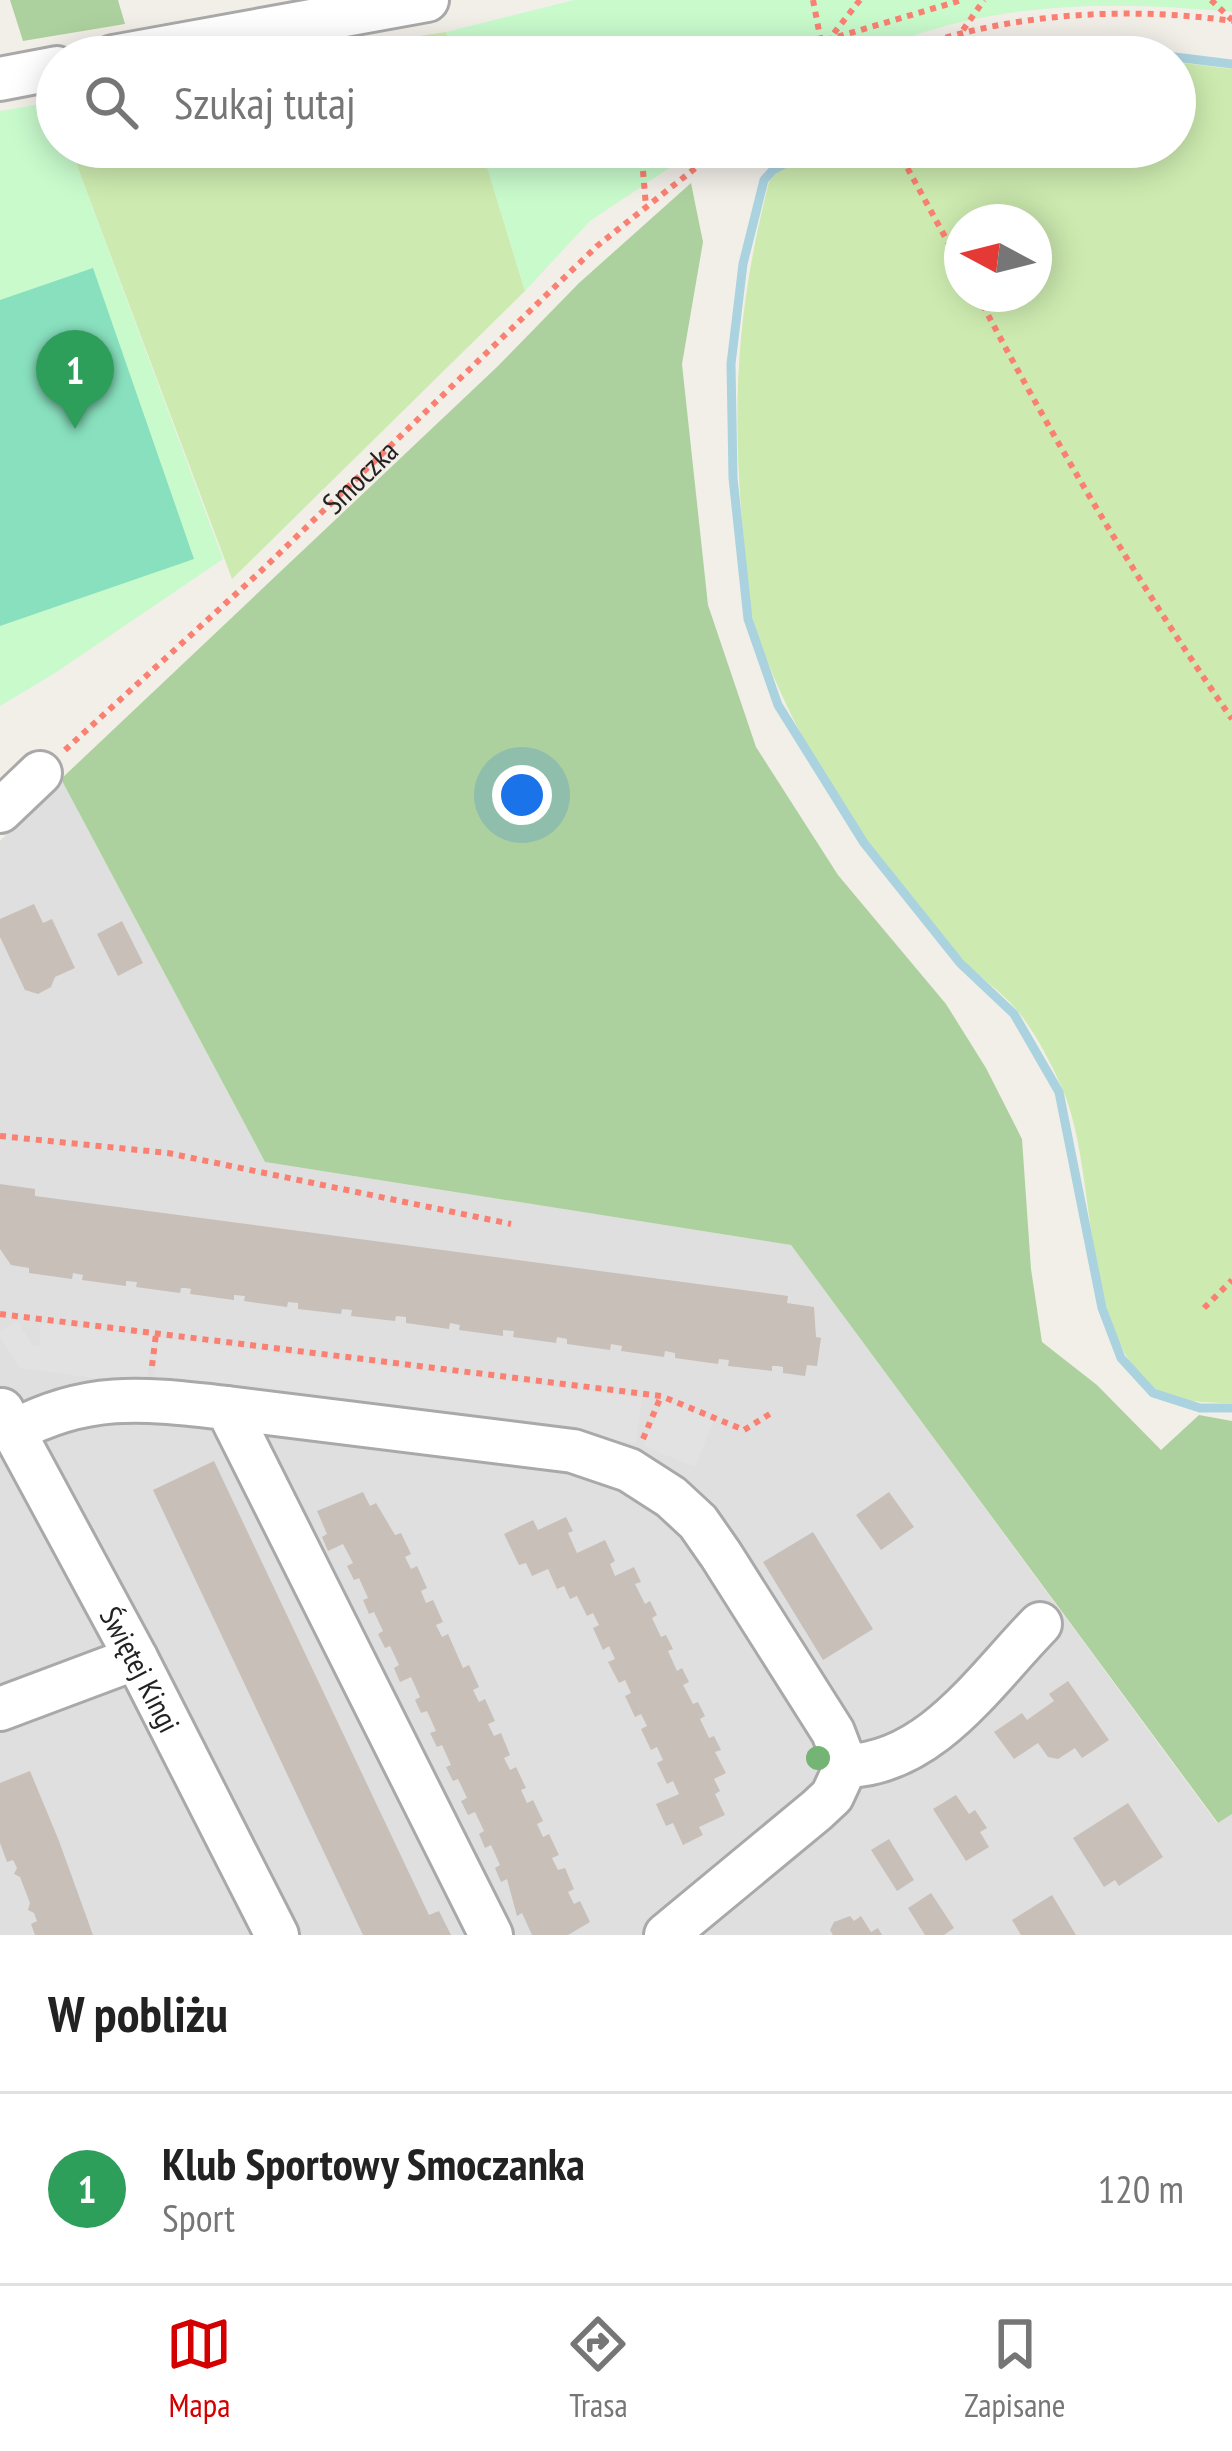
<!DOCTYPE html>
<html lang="pl">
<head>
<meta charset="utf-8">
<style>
	:root { --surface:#fff; --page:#f6f6f6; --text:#222; --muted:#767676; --line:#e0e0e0; --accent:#d40000 }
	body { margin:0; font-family:"PT Sans Narrow",sans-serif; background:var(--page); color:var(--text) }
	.compass { position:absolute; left:944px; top:204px; width:108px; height:108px; border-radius:50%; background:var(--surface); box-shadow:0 6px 30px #0003; rotate:277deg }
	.you { position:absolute; left:522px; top:795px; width:42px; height:42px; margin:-30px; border:9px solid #fff; border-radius:50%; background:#1a73e8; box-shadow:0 0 0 18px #1a73e833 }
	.badge { display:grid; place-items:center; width:78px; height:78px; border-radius:50%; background:var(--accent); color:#fff; font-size:39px; font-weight:700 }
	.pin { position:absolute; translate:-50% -99px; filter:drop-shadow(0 3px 6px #0008) }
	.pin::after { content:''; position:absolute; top:63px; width:42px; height:36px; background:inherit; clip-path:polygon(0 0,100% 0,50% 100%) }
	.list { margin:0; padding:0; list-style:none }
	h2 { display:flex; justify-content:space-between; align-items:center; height:156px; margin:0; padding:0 48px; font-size:51px }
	h2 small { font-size:39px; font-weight:400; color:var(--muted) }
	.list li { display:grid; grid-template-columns:78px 1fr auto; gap:36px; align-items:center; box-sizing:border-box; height:192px; padding:0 48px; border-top:3px solid var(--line) }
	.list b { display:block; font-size:45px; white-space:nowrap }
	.list p { margin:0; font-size:39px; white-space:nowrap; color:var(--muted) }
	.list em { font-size:39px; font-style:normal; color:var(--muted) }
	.icon { flex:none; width:66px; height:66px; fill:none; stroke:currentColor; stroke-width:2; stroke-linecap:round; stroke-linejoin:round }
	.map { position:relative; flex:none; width:1232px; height:1935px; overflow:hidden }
	.search { position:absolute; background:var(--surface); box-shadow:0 6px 30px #0003; left:36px; right:36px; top:36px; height:132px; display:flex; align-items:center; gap:30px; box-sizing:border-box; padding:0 42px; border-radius:66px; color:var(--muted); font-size:45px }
	.sheet { height:348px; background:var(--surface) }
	nav { display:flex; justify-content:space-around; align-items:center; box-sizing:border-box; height:168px; border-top:3px solid var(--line); background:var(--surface); font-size:33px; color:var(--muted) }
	nav a { display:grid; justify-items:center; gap:6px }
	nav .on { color:var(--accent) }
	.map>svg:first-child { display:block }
	.residential { fill:#e0dfdf }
	.grass { fill:#cdebb0; fill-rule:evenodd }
	.forest { fill:#add19e }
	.park { fill:#c8facc }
	.pitch { fill:#88e0be }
	.parking { fill:#e2e2e2 }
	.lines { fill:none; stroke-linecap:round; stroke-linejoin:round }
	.stream { stroke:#aad3df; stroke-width:9 }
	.building { fill:#c7bfb8 }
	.minor-casing { stroke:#a9a9a9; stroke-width:48 }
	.path { stroke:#fa8072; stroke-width:6; stroke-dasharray:6 6; stroke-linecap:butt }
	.minor { stroke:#fff; stroke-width:42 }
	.tree { fill:#74b475 }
	.labels { text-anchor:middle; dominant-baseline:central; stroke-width:10; stroke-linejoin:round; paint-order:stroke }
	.street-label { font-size:30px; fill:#222; stroke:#fff }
</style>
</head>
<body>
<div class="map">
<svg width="1232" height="1935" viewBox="0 0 1232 1935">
	<rect width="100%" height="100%" fill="#f2efe9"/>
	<path class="residential" d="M 61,779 L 265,1162 L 791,1245 L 1217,1823 L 1232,1814 L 1232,1935 L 0,1935 L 0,841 Z"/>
	<path class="grass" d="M 446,32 L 454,57 L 280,57 Z
		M 1175,62 L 1232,69 L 1232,1403 C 1208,1403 1173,1402 1153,1387 C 1080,1330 1098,1169 1062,1088 C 1051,1063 1034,1030 1016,1009 C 1001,991 979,977 963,960 C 881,871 789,739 754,623 C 747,598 747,568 744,542 C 731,409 736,311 769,182 L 775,174 L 822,147 L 1175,147 ZM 962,222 L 1034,222 L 1034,294 L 962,294 Z
		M 70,147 L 481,147 L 525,291 L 232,579 Z"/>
	<path class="forest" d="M 10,0 L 118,0 L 125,24 L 23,41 Z
		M 691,183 L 703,242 L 682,364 L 708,605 L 756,747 L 838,875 L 946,1004 L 986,1068 L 1022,1139 L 1031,1269 L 1042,1342 L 1097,1385 L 1161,1450 L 1199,1415 L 1232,1421 L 1232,1814 L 1218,1823 L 791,1245 L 265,1162 L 61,779 L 498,366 L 579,283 Z"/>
	<path class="park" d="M 574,0 L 1232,0 L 1232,12 C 1108,0 976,1 862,57 L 454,57 L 446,32 Z
		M 53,102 L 57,147 L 70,147 L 223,559 L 55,673 L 0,706 L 0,111 Z
		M 481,147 L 701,147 L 590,221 L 525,291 Z"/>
	<path class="pitch" d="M 93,268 L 194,559 L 0,626 L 0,300 Z"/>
	<path class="parking" d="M 17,1321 L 33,1346 L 39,1346 L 41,1323 L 153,1337 L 146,1385 L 20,1368 L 0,1337 L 0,1332 Z
		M 159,1338 L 642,1398 L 636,1443 L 153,1386 Z
		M 664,1400 L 714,1420 L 695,1467 L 643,1446 Z"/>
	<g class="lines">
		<path class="stream" d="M 1035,57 L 1106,49 L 1174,57
			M 1175,57 L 1232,64
			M 815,147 L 773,170 L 764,180 L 743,264 L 731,364 L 733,478 L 748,619 L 778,705 L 864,843 L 960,963 L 1014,1014 L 1059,1092 L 1102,1308 L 1121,1358 L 1153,1393 L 1200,1408 L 1232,1408"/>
	</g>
	<path class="building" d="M 34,904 L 43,923 L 52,919 L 75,968 L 55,977 L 51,987 L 38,994 L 25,990 L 0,937 L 0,919 Z
		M 122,921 L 143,963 L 118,976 L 97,934 Z
		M 0,1184 L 35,1189 L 35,1196 L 788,1296 L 787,1303 L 814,1307 L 816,1337 L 821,1338 L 817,1366 L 807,1365 L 805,1376 L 783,1373 L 783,1367 L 778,1366 L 772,1366 L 772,1371 L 728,1366 L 729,1360 L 719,1359 L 718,1364 L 675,1358 L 675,1353 L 665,1351 L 664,1357 L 621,1351 L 622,1346 L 611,1344 L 610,1350 L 567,1344 L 567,1339 L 557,1337 L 556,1343 L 513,1337 L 514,1331 L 503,1330 L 503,1336 L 459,1330 L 460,1325 L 450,1323 L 449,1329 L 406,1323 L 406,1317 L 396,1316 L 395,1321 L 351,1316 L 352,1310 L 342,1309 L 341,1314 L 298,1309 L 298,1303 L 288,1302 L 287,1307 L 244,1301 L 245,1296 L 234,1295 L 234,1300 L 190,1294 L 191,1289 L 186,1288 L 181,1288 L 180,1293 L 136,1287 L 137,1282 L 126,1281 L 126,1286 L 82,1280 L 83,1275 L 73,1273 L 72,1279 L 29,1273 L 29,1268 L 11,1265 L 0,1249 Z
		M 214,1461 L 429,1915 L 439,1911 L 451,1935 L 363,1935 L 153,1490 Z
		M 363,1492 L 370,1506 L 376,1503 L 395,1535 L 401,1533 L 411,1554 L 405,1557 L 411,1569 L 417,1566 L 427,1588 L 421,1591 L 426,1603 L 433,1600 L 443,1622 L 436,1625 L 442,1637 L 448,1634 L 463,1668 L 469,1665 L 479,1687 L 473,1690 L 479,1702 L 485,1699 L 495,1721 L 488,1724 L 494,1736 L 501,1733 L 510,1755 L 504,1758 L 510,1770 L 516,1767 L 526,1788 L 521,1790 L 527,1803 L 533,1800 L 543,1821 L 537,1824 L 543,1837 L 549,1834 L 559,1855 L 552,1858 L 558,1870 L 565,1868 L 574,1889 L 568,1892 L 574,1904 L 580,1901 L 590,1922 L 568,1935 L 532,1935 L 522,1913 L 517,1916 L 507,1879 L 501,1882 L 495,1868 L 500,1865 L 491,1845 L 485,1848 L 479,1834 L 484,1831 L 475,1812 L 468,1815 L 461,1801 L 467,1798 L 458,1779 L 453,1781 L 446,1767 L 451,1765 L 442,1745 L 437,1747 L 430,1733 L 436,1731 L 427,1711 L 421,1713 L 415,1700 L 420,1697 L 411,1677 L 400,1682 L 394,1668 L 399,1665 L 390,1646 L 385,1648 L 378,1634 L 383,1631 L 374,1612 L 369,1614 L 363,1600 L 368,1598 L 359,1578 L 354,1580 L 347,1566 L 353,1563 L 343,1544 L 328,1551 L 322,1537 L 327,1534 L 317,1511 Z
		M 889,1492 L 914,1527 L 881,1550 L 856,1515 Z
		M 566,1517 L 573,1531 L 568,1533 L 577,1553 L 605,1540 L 615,1561 L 610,1564 L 615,1576 L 634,1567 L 641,1582 L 635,1584 L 645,1604 L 650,1601 L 657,1615 L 652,1618 L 661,1637 L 666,1635 L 673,1649 L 668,1651 L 677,1671 L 682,1668 L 689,1682 L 683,1685 L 693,1704 L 698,1702 L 705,1716 L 700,1719 L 709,1738 L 714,1736 L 721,1750 L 715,1752 L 726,1773 L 714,1779 L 720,1791 L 715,1794 L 725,1815 L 699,1827 L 703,1835 L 683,1845 L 673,1823 L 666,1826 L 656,1804 L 679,1794 L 673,1781 L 667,1784 L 657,1763 L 663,1760 L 657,1747 L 651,1750 L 641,1729 L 647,1726 L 641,1714 L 635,1717 L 625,1696 L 631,1693 L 625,1680 L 619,1683 L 608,1662 L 615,1659 L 609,1646 L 603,1650 L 593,1628 L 599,1625 L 593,1613 L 587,1616 L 577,1596 L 570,1599 L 564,1586 L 557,1589 L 548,1569 L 532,1576 L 526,1563 L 519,1565 L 504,1534 L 533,1520 L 538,1530 Z
		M 813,1532 L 873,1629 L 823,1660 L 763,1562 Z
		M 1068,1681 L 1109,1740 L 1082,1758 L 1075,1748 L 1058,1759 L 1048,1757 L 1038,1743 L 1014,1759 L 994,1732 L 1022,1713 L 1027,1720 L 1054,1701 L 1049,1694 Z
		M 30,1771 L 59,1841 L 93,1935 L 35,1935 L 31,1924 L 37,1921 L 34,1913 L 28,1910 L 30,1903 L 20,1877 L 14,1874 L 17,1868 L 13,1860 L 7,1862 L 0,1843 L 0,1783 Z
		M 956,1795 L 969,1814 L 975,1810 L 987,1828 L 980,1832 L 989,1847 L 966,1861 L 933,1809 Z
		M 1128,1803 L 1163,1857 L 1119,1886 L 1115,1880 L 1104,1887 L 1073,1838 Z
		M 889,1839 L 914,1880 L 897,1891 L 871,1850 Z
		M 931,1893 L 954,1928 L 944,1935 L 925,1935 L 908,1908 Z
		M 1052,1895 L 1076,1935 L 1021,1935 L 1012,1920 Z
		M 850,1916 L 854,1921 L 861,1916 L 871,1932 L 878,1928 L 882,1935 L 833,1935 L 830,1930 L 834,1922 Z"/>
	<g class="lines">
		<g class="minor-casing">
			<g id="minor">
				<path d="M 113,57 L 427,0"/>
				<path d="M 0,79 L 57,68"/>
				<path d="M 0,811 L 40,773"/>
				<path d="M 227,1408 L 573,1451 L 629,1470 L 671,1497 L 698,1522 L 721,1555 L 833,1732 L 846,1766"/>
				<path id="s2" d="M 2,1410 L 136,1658 L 277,1935"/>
				<path d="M 14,1431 C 89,1391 145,1399 227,1408 L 491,1935"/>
				<path d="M 0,1709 L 136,1658"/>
				<path d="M 666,1935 L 817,1810 L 832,1796 L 846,1766 C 931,1764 985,1680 1040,1624"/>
			</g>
		</g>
		<g class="path">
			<path d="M 813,0 L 824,57"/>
			<path d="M 1211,0 L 1232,20"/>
			<path d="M 963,30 L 984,0"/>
			<path d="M 834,33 L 860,0"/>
			<path d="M 769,57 L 962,0"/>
			<path d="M 889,57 C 994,14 1120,5 1232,21"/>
			<path d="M 641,147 L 646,207"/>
			<path d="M 896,147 L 962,268"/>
			<path d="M 977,294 C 1054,441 1137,582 1232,719"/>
			<path id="s1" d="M 65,750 L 261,571 L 597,246 L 722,147"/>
			<path d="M 0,1136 L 168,1153 L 511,1224"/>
			<path d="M 1204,1308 L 1232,1280"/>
			<path d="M 0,1314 L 661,1396 L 744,1430 L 773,1412"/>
			<path d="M 152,1366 L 156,1334"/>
			<path d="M 643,1439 L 661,1396"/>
		</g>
		<use href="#minor" class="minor"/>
	</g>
	<circle class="tree" cx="818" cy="1758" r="12"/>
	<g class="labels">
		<g class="street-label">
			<text stroke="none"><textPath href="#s1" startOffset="402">Smoczka</textPath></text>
			<text stroke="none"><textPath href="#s2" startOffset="294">Świętej Kingi</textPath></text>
		</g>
	</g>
</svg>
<svg class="compass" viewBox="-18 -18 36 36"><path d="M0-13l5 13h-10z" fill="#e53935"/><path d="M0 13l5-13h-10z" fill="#767676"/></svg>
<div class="you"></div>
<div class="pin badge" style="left:75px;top:429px;background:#2e9e5b">1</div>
<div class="search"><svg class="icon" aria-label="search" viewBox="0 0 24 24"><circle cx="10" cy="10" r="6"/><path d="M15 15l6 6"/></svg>Szukaj tutaj</div>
</div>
<section class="sheet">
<h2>W pobliżu<small></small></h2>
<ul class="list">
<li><span class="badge" style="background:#2e9e5b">1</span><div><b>Klub Sportowy Smoczanka</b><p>Sport</p></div><em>120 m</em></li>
</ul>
</section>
<nav>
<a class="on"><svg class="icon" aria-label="map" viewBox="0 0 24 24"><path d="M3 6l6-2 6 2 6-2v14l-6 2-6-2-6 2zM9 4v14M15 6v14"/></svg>Mapa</a>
<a><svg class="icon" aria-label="directions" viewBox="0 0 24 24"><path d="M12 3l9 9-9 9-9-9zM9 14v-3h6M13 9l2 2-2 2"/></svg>Trasa</a>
<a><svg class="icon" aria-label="saved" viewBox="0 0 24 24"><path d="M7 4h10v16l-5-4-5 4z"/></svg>Zapisane</a>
</nav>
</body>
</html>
